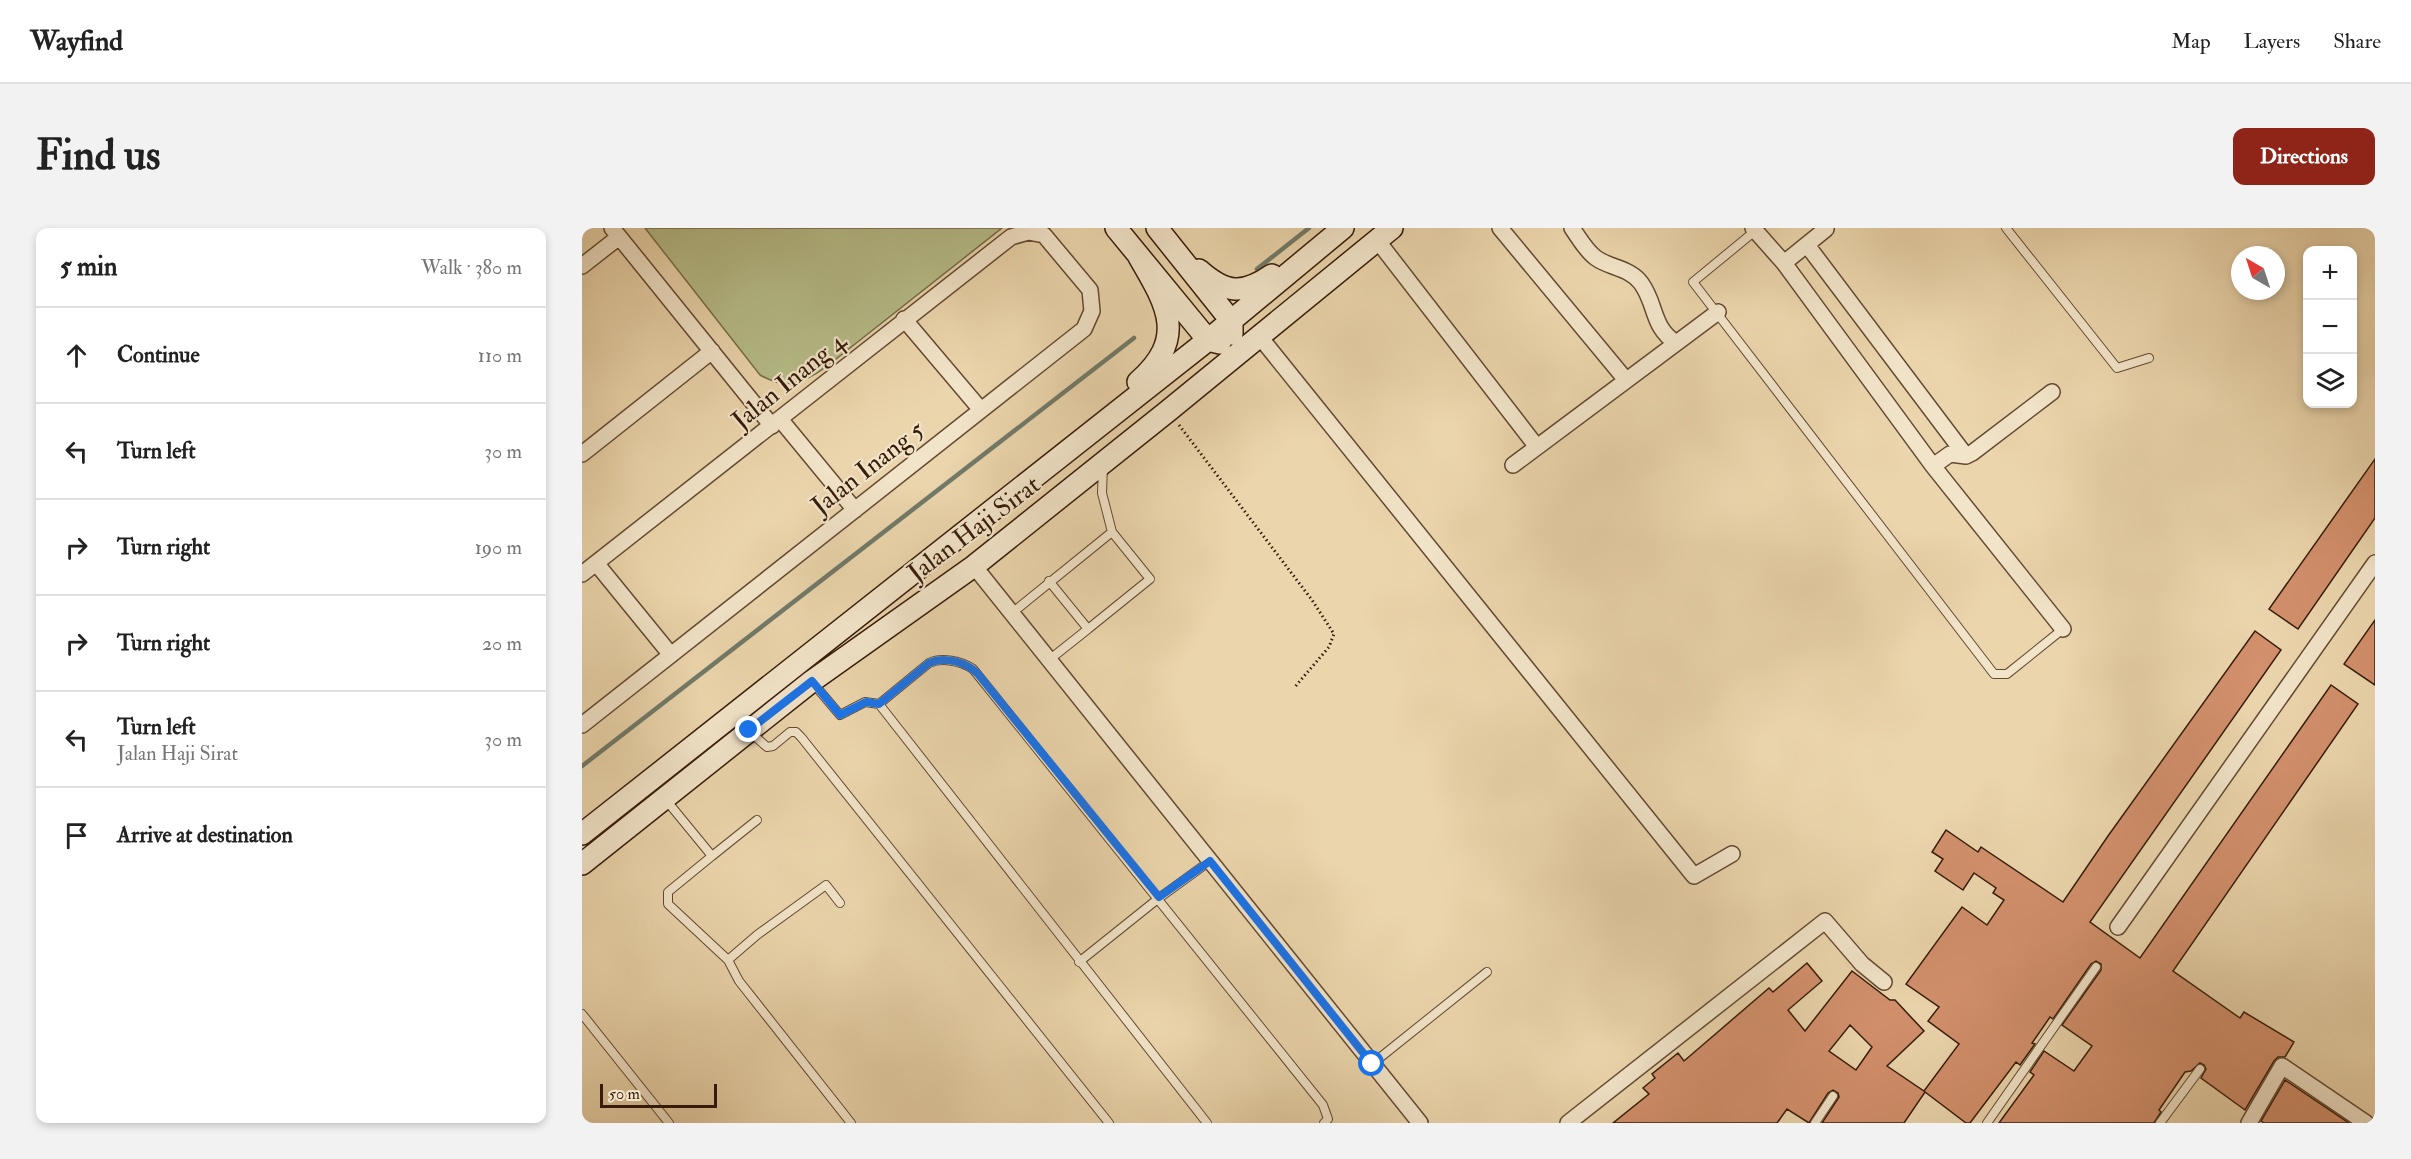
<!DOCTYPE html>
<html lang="en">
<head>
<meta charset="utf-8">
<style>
	:root { --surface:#fff; --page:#f2f2f2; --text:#222; --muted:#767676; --line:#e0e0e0; --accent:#8f2418 }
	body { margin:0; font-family:"IM FELL Double Pica",serif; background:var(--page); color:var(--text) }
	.controls { position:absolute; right:18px; top:18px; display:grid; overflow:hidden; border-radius:12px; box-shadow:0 3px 9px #0003 }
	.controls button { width:54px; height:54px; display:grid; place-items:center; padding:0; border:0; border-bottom:2px solid var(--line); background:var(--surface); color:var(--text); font:30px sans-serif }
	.compass { position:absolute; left:1649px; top:18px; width:54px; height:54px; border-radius:50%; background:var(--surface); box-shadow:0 3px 9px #0003; rotate:321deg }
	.scale { position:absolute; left:18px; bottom:15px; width:117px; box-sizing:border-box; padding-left:6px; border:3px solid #371c0a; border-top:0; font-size:16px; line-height:21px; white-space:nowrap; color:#371c0a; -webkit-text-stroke:4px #f2e4c9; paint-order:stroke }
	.stop { position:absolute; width:18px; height:18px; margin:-14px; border:4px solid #1a73e8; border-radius:50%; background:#fff }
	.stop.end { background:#1a73e8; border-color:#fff; box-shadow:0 2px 6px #0008 }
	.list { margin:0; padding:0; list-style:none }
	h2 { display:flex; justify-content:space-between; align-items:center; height:78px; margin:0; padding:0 24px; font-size:26px }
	h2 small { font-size:20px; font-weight:400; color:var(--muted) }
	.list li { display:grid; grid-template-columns:39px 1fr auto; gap:18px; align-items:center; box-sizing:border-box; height:96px; padding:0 24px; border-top:2px solid var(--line) }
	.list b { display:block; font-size:22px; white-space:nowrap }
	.list p { margin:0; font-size:20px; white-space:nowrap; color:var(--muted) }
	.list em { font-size:20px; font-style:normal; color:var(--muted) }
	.icon { flex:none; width:33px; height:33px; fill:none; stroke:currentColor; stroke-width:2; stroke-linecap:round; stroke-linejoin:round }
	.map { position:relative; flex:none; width:1793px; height:895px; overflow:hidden; border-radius:12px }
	header { display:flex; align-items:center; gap:36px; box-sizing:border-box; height:84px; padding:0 30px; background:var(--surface); border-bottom:2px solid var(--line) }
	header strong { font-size:28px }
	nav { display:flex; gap:33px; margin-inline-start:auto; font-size:21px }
	.intro { display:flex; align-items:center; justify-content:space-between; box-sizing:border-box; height:144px; padding:0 36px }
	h1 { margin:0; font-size:42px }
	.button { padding:15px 27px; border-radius:12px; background:var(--accent); color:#fff; font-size:21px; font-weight:700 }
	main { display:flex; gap:36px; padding:0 36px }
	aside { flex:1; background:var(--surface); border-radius:12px; box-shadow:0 3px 9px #0003 }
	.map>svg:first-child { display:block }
	.green { fill:#b6bd8a; stroke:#766c4a; stroke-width:1.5 }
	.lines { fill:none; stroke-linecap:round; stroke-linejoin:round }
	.stream { stroke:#717a69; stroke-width:4.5 }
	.building { fill:#d2906c; stroke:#371c0a; stroke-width:1.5; fill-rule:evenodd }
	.lane-casing { stroke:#644a32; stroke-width:10 }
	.street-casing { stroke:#644a32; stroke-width:18 }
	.secondary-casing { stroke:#371c0a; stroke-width:24 }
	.path { stroke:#371c0a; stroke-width:3; stroke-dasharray:1.5 3; stroke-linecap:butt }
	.lane { stroke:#f2e4c9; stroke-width:8 }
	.street { stroke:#f2e4c9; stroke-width:15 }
	.secondary { stroke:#f2e4c9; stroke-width:21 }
	.route { stroke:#1a73e8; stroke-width:8 }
	.labels { text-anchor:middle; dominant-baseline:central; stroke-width:4.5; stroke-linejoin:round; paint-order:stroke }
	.street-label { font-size:26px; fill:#371c0a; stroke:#f2e4c9 }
</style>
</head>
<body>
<header>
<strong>Wayfind</strong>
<nav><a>Map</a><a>Layers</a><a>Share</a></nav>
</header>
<div class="intro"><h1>Find us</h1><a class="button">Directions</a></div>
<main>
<aside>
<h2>5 min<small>Walk · 380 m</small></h2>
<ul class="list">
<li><svg class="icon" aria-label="ahead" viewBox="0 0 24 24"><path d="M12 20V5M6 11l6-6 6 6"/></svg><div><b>Continue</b></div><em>110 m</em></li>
<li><svg class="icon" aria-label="left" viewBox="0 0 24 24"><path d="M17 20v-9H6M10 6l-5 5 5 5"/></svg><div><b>Turn left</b></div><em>30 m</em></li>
<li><svg class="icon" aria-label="right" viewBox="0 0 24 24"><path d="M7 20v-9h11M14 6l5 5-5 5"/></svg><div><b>Turn right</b></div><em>190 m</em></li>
<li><svg class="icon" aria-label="right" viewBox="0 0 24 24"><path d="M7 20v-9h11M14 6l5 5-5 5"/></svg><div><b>Turn right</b></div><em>20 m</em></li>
<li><svg class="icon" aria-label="left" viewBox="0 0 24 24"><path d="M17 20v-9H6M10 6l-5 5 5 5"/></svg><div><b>Turn left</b><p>Jalan Haji Sirat</p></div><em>30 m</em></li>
<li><svg class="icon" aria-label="arrive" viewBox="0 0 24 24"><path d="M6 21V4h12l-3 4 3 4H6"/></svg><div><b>Arrive at destination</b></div></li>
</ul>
</aside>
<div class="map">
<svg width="1793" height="895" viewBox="0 0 1793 895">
	<rect width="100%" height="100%" fill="#ebd5ac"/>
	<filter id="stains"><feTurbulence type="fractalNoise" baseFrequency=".00333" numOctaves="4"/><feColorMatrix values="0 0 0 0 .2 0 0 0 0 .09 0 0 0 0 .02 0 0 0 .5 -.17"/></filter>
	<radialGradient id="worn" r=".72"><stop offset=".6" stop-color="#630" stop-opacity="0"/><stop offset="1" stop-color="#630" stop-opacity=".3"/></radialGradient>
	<path class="green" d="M 63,0 L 420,0 L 244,139 C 220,156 205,162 178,147 Z"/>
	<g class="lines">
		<path class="stream" d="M 675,41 L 727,0
			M 0,538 L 552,110"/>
	</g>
	<path class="building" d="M 1793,231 L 1793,290 L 1716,401 L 1687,381 Z
		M 1793,392 L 1793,457 L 1762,436 Z
		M 1673,403 L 1699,422 L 1508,694 L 1558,730 L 1749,457 L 1776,476 L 1591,743 L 1658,790 L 1662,784 L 1712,814 L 1703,829 L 1696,829 L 1692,833 L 1663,882 L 1619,850 L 1624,841 L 1622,837 L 1618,835 L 1609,843 L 1603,844 L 1577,882 L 1579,884 L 1572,895 L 1417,895 L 1452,847 L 1448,844 L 1462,823 L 1492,843 L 1510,818 L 1480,797 L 1519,742 L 1519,736 L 1514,733 L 1509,736 L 1471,791 L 1468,789 L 1450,815 L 1453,816 L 1438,837 L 1434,834 L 1388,895 L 1384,895 L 1343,864 L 1322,895 L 1240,895 L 1257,869 L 1256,865 L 1251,862 L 1246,865 L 1227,895 L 1205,881 L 1195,895 L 1031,895 L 1067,866 L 1061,860 L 1073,850 L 1070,846 L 1096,825 L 1102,833 L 1187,760 L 1191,764 L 1225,735 L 1240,753 L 1206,782 L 1223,803 L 1270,743 L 1308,772 L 1313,772 L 1342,803 L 1305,838 L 1342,863 L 1377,816 L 1346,793 L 1357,779 L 1324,756 L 1380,679 L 1405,697 L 1422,672 L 1411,665 L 1414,660 L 1392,645 L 1381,662 L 1353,643 L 1361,631 L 1350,624 L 1364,602 L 1396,624 L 1399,619 L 1481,674 L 1526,608 ZM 1268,797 L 1290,819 L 1274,842 L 1247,823 Z
		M 1703,852 L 1767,895 L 1682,895 L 1679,893 Z"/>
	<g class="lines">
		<g class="lane-casing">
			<path id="lane" d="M 1424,0 L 1535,140 L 1567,130
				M 1173,3 L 1111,54 L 1412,446 L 1425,446 L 1481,401
				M 467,353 L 506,401 L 568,351 L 530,304 L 520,265 L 521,238
				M 430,385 L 530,304
				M 467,432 L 506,401
				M 231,455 L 258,487 L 283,474 L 297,476 L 625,895
				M 297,476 L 347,435 C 360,429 379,433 391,441 L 741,877 L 746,891 L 742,895
				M 168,504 L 185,519 L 191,518 L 208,504 L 214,504 L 219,509 L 527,895
				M 84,572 L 130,628 L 86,664 L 86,676 L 146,732 L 175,707 L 244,657 L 258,675
				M 130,628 L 175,592
				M 146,732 L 157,753 L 269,895
				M 497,734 L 577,670 L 628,633
				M 0,786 L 87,895
				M 790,836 L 905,744
				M 1233,895 L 1251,868
				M 1405,895 L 1514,739
				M 1578,895 L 1618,841"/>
		</g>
		<g class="street-casing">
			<path id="street" d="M 30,0 L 190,198
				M 918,0 L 1044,152
				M 990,0 C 997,10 1004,23 1014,30 C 1028,40 1048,40 1059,55 C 1075,77 1069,98 1094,115
				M 1171,0 L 1202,35 L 1351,238 L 1481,401
				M 795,12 L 955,219
				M 1225,17 L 1384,228
				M 1202,35 L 1244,1
				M 0,38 L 37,9
				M 322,91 L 399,182
				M 678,109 L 1112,648 L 1150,626
				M 198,191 L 273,282
				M 0,226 L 130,123
				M 931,237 L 1136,84
				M 1351,238 L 1368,226 L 1384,228 L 1390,225 L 1470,164
				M 14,335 L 89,427
				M 392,338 L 838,895
				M 0,346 L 429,9 L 446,4 L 462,7 L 508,62 L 510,83 L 502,101 L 0,497
				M 1536,699 L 1793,335
				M 986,895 L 1243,693 L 1280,736 L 1302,754
				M 1667,895 L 1700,838 L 1784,895"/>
		</g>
		<g class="secondary-casing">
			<path id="secondary" d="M 534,0 L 626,112 L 638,115
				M 575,0 L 650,94 L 650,106
				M 617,42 C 644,66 661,67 690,47
				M 556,154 C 606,110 585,77 557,29
				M 0,606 L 626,112 L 761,0
				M 0,636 L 230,453 L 392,338 L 586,183 L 810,0"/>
		</g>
		<path class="path" d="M 597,197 L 730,372 L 752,406 L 747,419 L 712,460"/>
		<use href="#lane" class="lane"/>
		<use href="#street" class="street"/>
		<use href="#secondary" class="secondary"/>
	</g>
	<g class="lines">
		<path class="route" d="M 167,502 L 230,453 L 258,487 L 284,474 L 297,476 L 347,435 C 363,428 384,434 396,446 L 577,669 L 628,633 L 790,836"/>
	</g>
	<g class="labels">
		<g class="street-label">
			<text transform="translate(207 153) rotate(-39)">Jalan Inang 4</text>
			<text transform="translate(286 240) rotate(-38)">Jalan Inang 5</text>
			<text transform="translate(392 301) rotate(-37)">Jalan Haji Sirat</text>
		</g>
	</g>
	<rect width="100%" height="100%" filter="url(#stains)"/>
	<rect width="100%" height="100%" fill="url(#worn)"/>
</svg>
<div class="controls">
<button>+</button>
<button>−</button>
<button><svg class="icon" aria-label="layers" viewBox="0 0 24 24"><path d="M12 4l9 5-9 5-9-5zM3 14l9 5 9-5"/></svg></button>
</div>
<svg class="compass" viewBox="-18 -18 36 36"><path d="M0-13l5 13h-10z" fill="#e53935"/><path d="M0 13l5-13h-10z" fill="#767676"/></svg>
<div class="scale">50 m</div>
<div class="stop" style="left:790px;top:836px"></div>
<div class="stop end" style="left:167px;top:502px"></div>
</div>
</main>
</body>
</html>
